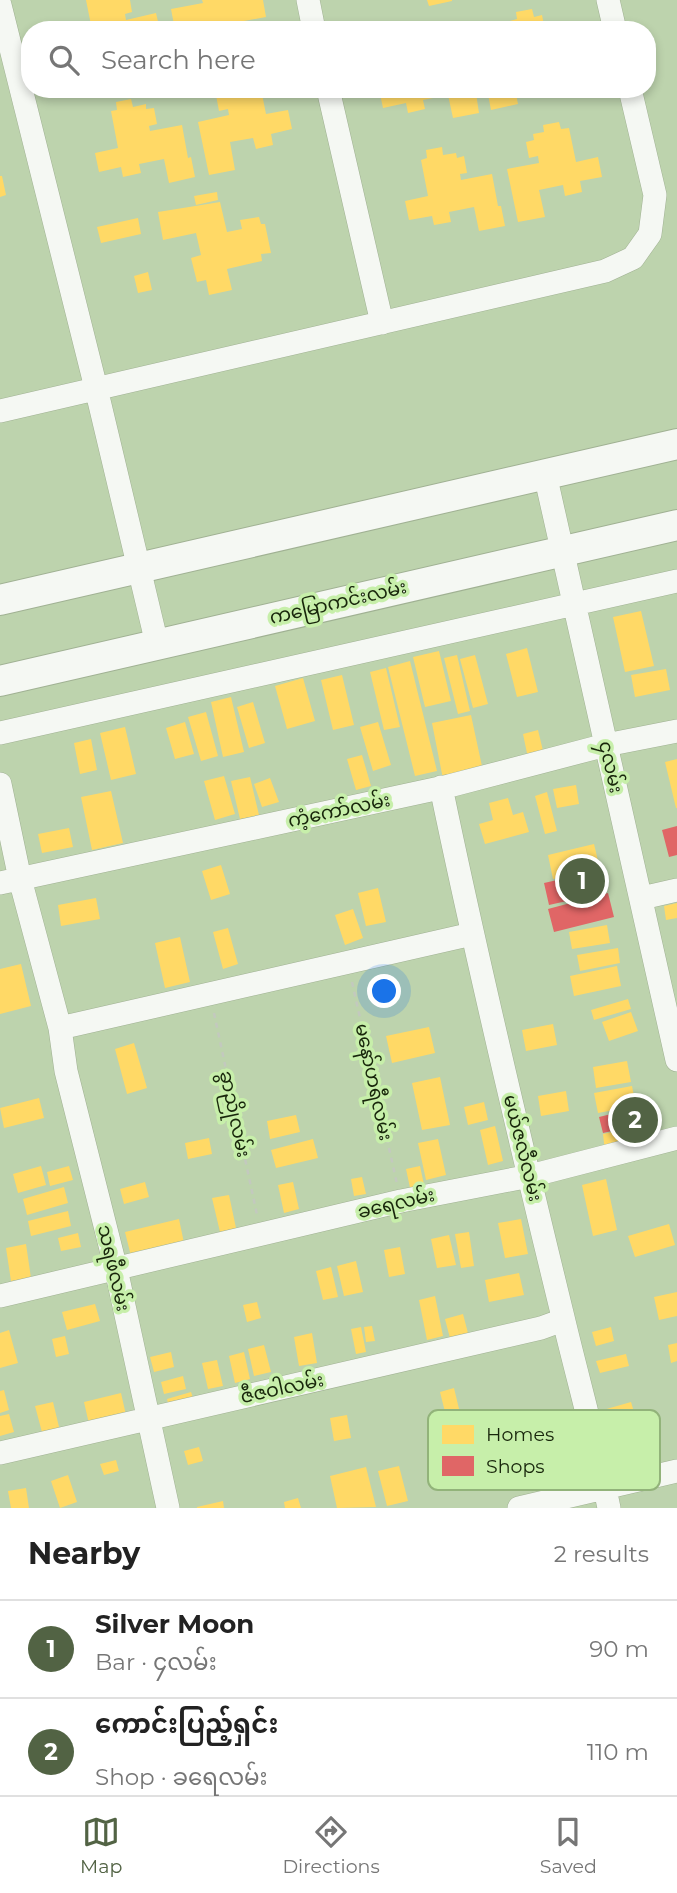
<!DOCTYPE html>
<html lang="en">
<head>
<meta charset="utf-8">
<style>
	:root { --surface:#fff; --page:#f6f6f6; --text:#222; --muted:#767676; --line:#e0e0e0; --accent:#526344 }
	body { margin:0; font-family:Montserrat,"Noto Sans Myanmar",sans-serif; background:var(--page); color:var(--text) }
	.you { position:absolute; left:385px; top:992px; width:24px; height:24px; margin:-18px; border:5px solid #fff; border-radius:50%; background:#1a73e8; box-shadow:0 0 0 10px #1a73e833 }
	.badge { display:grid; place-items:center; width:46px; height:46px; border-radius:50%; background:var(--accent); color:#fff; font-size:23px; font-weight:700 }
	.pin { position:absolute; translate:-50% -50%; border:4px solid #fff; box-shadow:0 2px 7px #0006 }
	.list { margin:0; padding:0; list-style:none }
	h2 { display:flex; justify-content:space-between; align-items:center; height:91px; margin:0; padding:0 28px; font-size:30px }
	h2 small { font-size:23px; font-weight:400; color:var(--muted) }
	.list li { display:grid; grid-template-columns:46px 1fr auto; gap:21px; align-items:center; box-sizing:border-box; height:98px; padding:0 28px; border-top:2px solid var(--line) }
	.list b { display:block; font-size:26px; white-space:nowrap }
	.list p { margin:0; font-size:23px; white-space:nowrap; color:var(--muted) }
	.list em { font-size:23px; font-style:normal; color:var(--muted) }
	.icon { flex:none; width:38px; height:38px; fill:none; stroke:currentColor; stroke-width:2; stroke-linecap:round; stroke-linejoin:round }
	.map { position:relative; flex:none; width:677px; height:1508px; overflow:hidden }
	.search { position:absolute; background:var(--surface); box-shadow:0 4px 10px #0003; left:21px; right:21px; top:21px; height:77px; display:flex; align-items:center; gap:18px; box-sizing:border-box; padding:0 24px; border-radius:28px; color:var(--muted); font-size:26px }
	.sheet { height:287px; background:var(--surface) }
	nav { display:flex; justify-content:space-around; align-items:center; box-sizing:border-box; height:98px; border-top:2px solid var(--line); background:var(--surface); font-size:19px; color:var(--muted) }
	nav a { display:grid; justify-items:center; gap:4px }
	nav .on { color:var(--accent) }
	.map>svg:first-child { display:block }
	.homes { fill:#ffd966 }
	.shops { fill:#e06666 }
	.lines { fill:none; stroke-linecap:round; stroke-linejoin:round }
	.minor-casing { stroke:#a0b193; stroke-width:24 }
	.major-casing { stroke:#a0b193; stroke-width:32 }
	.path { stroke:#c3c9be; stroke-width:2.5; stroke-dasharray:5 5; stroke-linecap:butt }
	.minor { stroke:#f5f8f3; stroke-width:23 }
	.major { stroke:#f5f8f3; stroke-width:30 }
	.labels { text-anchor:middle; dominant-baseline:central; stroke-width:7; stroke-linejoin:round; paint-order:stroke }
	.street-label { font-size:19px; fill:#18260b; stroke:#c7efaa }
	.key { fill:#c7efaa; stroke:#92b37a; stroke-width:2 }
	.key-label { font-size:19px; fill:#18260b }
</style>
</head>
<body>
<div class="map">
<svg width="677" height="1508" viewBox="0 0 677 1508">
	<rect width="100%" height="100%" fill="#bdd3ad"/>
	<path class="homes" d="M 86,0 L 130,0 L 132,12 L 125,14 L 126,20 L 156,13 L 160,30 L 92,30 Z
		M 202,0 L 263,0 L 266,17 L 244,21 L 246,30 L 228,30 L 227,25 L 204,30 L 175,30 L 171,9 L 203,3 Z
		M 427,0 L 452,0 L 452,1 L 429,6 Z
		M 532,9 L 534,17 L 542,15 L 545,30 L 507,30 L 506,22 L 517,19 L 516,12 Z
		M 224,89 L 261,89 L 266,114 L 288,110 L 292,129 L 271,134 L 273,145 L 256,149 L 253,138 L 230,142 L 235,170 L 209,175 L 198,122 L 229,115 L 228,109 L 219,111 L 216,95 L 225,93 Z
		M 379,89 L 471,89 L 472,94 L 476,93 L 479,113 L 453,118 L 448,95 L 423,100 L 425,109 L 408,113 L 406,103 L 383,108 Z
		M 487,89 L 515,89 L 518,104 L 491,110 Z
		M 131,99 L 133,107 L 146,104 L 146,109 L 154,108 L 157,124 L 149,126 L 150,131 L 182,125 L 188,158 L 191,157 L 195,177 L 169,183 L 164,159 L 139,164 L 141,173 L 123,177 L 121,167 L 99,172 L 95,153 L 118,148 L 111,111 L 117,110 L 116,102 Z
		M 559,122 L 561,129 L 569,128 L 576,162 L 598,157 L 602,177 L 580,181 L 582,192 L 565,196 L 563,185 L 539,190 L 545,217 L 518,222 L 507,169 L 539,163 L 538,156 L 529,158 L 526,142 L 534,140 L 533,134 L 544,132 L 543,125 Z
		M 442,147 L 443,155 L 456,153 L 457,158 L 464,156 L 467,173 L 460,174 L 461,180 L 492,174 L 498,206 L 501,206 L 505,226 L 479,231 L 474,207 L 449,212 L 451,222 L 434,225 L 432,216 L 409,220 L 405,201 L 428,196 L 421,160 L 427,158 L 426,150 Z
		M 0,176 L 2,176 L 6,195 L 0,197 Z
		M 217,192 L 218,200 L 196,205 L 194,196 Z
		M 220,202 L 227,232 L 242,229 L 240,220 L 259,217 L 261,224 L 265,224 L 271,253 L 261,254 L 262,261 L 227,269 L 232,290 L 209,295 L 206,280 L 197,282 L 191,258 L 201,255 L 196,233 L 163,240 L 158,212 Z
		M 138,218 L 141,234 L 101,243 L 97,227 Z
		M 148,272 L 152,290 L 138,293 L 134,276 Z
		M 641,611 L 654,666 L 625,672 L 613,617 Z
		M 527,648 L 538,692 L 517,697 L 506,654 Z
		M 439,651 L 451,701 L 425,707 L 413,657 Z
		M 457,655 L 470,711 L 458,714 L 444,658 Z
		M 475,655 L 488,704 L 473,708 L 460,659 Z
		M 410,661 L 437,771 L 415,776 L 388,667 Z
		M 386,668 L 400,727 L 384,730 L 370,672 Z
		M 666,669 L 670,690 L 635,697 L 631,675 Z
		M 342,675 L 354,725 L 333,730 L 321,680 Z
		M 303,678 L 315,721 L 287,729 L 275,686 Z
		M 231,697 L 244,752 L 223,757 L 211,702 Z
		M 253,702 L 265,743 L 249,748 L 237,707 Z
		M 206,712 L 218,756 L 201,761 L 188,717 Z
		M 471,715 L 483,771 L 443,779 L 432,723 Z
		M 185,722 L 194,754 L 175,759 L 166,728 Z
		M 378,722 L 391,765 L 373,771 L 360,727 Z
		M 125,727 L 136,774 L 111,780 L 100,733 Z
		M 538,730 L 544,755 L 528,758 L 523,734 Z
		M 91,739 L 97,770 L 80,774 L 74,743 Z
		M 362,755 L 371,786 L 356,790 L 347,759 Z
		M 677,759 L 677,808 L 676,808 L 665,762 Z
		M 224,776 L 235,814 L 215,820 L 204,781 Z
		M 250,777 L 259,815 L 240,819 L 231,781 Z
		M 270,778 L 279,802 L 262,807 L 254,784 Z
		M 576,785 L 579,804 L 557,808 L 553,789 Z
		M 111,791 L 123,843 L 92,850 L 81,797 Z
		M 547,792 L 557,831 L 545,834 L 535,796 Z
		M 508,798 L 513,815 L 523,812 L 529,832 L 485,844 L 479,824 L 493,820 L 489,803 Z
		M 69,828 L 73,847 L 42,853 L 38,834 Z
		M 594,844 L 600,869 L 553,879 L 548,855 Z
		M 221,865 L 230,894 L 211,900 L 202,871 Z
		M 378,888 L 386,922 L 366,926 L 358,893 Z
		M 96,898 L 100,919 L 61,926 L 58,905 Z
		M 677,903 L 677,918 L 666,920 L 664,906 Z
		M 353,909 L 363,938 L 345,945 L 335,915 Z
		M 607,925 L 610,943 L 572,949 L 569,932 Z
		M 228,928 L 238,964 L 223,969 L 213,932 Z
		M 180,937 L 190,982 L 165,988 L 155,943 Z
		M 618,948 L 620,963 L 580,971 L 577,955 Z
		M 21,964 L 31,1006 L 0,1014 L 0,969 Z
		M 617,966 L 621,986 L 574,996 L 570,976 Z
		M 628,999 L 631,1009 L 594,1020 L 591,1010 Z
		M 631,1012 L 638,1031 L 609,1041 L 602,1022 Z
		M 553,1024 L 557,1045 L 526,1051 L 522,1030 Z
		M 429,1027 L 435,1053 L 392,1063 L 386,1036 Z
		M 134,1043 L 147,1088 L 127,1094 L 115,1049 Z
		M 627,1061 L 631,1082 L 596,1088 L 593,1067 Z
		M 440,1077 L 450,1125 L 422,1130 L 412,1083 Z
		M 632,1086 L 636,1106 L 598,1113 L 594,1093 Z
		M 566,1091 L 569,1111 L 541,1116 L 538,1096 Z
		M 39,1098 L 44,1118 L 4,1128 L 0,1108 Z
		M 484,1102 L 488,1120 L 468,1125 L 464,1107 Z
		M 296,1115 L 300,1132 L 270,1139 L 267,1121 Z
		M 653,1123 L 657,1142 L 605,1152 L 603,1134 Z
		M 495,1126 L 503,1161 L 488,1165 L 480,1130 Z
		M 209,1138 L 212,1154 L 188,1159 L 185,1143 Z
		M 313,1139 L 318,1158 L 276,1168 L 271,1150 Z
		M 438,1139 L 446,1175 L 426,1180 L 418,1143 Z
		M 41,1166 L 46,1185 L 18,1193 L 13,1174 Z
		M 69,1166 L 73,1180 L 50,1186 L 47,1172 Z
		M 420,1166 L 426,1194 L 412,1197 L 406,1169 Z
		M 362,1177 L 366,1194 L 354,1196 L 351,1179 Z
		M 606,1179 L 617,1230 L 593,1236 L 582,1185 Z
		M 145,1182 L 149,1197 L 124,1204 L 120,1189 Z
		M 293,1182 L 299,1209 L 284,1213 L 278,1185 Z
		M 64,1187 L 68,1203 L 27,1215 L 23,1199 Z
		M 229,1195 L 236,1228 L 220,1232 L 212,1198 Z
		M 68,1211 L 71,1226 L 31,1236 L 28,1221 Z
		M 179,1219 L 184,1243 L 131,1256 L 125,1232 Z
		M 521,1219 L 528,1254 L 505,1258 L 498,1223 Z
		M 669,1224 L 675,1245 L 635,1257 L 628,1236 Z
		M 469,1232 L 474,1266 L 461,1268 L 455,1234 Z
		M 78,1233 L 81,1247 L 61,1251 L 58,1238 Z
		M 449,1235 L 456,1265 L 437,1268 L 431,1239 Z
		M 26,1244 L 31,1278 L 11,1281 L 6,1248 Z
		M 400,1247 L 405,1274 L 389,1277 L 384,1250 Z
		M 356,1261 L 363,1292 L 344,1296 L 337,1266 Z
		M 331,1267 L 338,1297 L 323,1300 L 316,1271 Z
		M 519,1273 L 524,1295 L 489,1302 L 485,1280 Z
		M 677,1292 L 677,1316 L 659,1320 L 654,1297 Z
		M 435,1296 L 443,1336 L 427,1340 L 419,1300 Z
		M 257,1302 L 261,1318 L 247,1322 L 243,1305 Z
		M 95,1304 L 100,1321 L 67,1330 L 62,1312 Z
		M 463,1314 L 469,1337 L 451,1342 L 445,1319 Z
		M 372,1326 L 375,1341 L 366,1342 L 364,1327 Z
		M 361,1327 L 366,1352 L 356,1354 L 351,1329 Z
		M 611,1327 L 614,1341 L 596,1346 L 592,1332 Z
		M 9,1330 L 18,1363 L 0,1368 L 0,1333 Z
		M 312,1333 L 317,1363 L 299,1366 L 294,1337 Z
		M 65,1336 L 69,1354 L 56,1357 L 52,1339 Z
		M 677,1343 L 677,1361 L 671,1363 L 668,1345 Z
		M 264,1345 L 271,1372 L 254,1376 L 248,1349 Z
		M 171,1352 L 174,1367 L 154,1372 L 150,1357 Z
		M 244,1352 L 250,1379 L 235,1383 L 229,1356 Z
		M 626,1354 L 629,1366 L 600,1373 L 596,1361 Z
		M 217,1360 L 223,1386 L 208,1389 L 202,1363 Z
		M 183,1376 L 186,1389 L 164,1394 L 161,1382 Z
		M 454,1388 L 460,1413 L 446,1416 L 440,1392 Z
		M 4,1390 L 9,1410 L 0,1413 L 0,1391 Z
		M 191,1392 L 195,1404 L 170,1411 L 167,1399 Z
		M 121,1393 L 126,1415 L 89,1424 L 84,1402 Z
		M 53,1402 L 60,1431 L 43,1436 L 35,1406 Z
		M 631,1402 L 637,1422 L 608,1430 L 603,1410 Z
		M 9,1414 L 14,1432 L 0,1436 L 0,1416 Z
		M 347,1415 L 351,1438 L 334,1441 L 330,1418 Z
		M 199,1447 L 203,1461 L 188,1465 L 184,1451 Z
		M 116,1460 L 119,1471 L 104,1475 L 100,1464 Z
		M 399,1466 L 408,1501 L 387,1506 L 378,1471 Z
		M 366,1467 L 376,1507 L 337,1508 L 330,1476 Z
		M 68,1475 L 77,1502 L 60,1508 L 51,1481 Z
		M 26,1488 L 29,1508 L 11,1508 L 8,1491 Z
		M 298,1498 L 301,1508 L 285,1508 L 284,1502 Z
		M 223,1501 L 224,1508 L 197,1508 L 197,1507 Z"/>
	<path class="shops" d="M 677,826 L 677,855 L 669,857 L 662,830 Z
		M 593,872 L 598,894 L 549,905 L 544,883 Z
		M 608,893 L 614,917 L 554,932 L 548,909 Z
		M 644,1106 L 647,1123 L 603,1133 L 599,1117 Z"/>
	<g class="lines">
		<g class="minor-casing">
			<path id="minor" d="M 308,0 L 314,30
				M 608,0 L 615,30
				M 0,5 L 96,388 L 157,644
				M 328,89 L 382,323
				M 0,411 L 605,271 L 633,258 L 650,234 L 655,195 L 630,89
				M 545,474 L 677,1060
				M 0,733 L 677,581
				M 0,784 L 20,879 L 60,1028 L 66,1071 L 116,1269 L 168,1508
				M 441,787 C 478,965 520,1141 563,1317 C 578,1380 596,1443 609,1508
				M 0,883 L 449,786 L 606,745 L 677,731
				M 642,898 L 677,890
				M 60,1028 L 472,934
				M 0,1296 L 401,1201 L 530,1176 L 677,1138
				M 0,1453 L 541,1328 L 563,1320
				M 519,1508 L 677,1471"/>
		</g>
		<g class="major-casing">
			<path id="major" d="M 0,600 L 677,444
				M 0,681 L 677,525"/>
		</g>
		<path class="path" d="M 352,982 L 397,1184
			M 214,1013 L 257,1215"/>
		<use href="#minor" class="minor"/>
		<use href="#major" class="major"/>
	</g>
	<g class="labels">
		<g class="street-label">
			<text transform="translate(338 602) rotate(-13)">ကမြောကင်းလမ်း</text>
			<text transform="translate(611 767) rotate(77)">၄လမ်း</text>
			<text transform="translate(339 810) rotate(-12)">ကံ့ကော်လမ်း</text>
			<text transform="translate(374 1082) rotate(78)">မနော်ဟရီလမ်း</text>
			<text transform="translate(235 1114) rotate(78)">ခွာညိုလမ်း</text>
			<text transform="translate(523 1148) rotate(76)">မယ်ဇလီလမ်း</text>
			<text transform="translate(396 1203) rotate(-13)">ခရေလမ်း</text>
			<text transform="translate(114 1268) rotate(77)">သရဖီလမ်း</text>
			<text transform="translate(282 1388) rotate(-12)">ဇီဇဝါလမ်း</text>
		</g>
	</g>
	<rect x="428" y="1410" width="232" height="80" rx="10" class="key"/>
	<rect x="442" y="1425" width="32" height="19" fill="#ffd966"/>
	<rect x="442" y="1456" width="32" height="20" fill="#e06666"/>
	<g class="key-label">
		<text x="486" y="1441">Homes</text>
		<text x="486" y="1473">Shops</text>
	</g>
</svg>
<div class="you"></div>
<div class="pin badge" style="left:582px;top:881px">1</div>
<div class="pin badge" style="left:635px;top:1120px">2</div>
<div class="search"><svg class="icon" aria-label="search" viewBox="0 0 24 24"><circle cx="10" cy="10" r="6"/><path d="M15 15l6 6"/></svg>Search here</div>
</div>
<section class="sheet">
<h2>Nearby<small>2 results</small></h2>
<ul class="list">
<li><span class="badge">1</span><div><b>Silver Moon</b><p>Bar · ၄လမ်း</p></div><em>90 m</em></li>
<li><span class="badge">2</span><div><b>ကောင်းပြည့်ရှင်း</b><p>Shop · ခရေလမ်း</p></div><em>110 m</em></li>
</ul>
</section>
<nav>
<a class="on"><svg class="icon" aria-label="map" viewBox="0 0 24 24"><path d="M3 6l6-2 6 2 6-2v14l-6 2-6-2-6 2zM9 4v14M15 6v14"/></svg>Map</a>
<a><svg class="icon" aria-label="directions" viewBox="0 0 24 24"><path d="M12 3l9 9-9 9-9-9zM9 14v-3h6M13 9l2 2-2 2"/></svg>Directions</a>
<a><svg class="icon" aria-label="saved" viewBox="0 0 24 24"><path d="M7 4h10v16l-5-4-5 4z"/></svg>Saved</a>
</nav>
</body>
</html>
